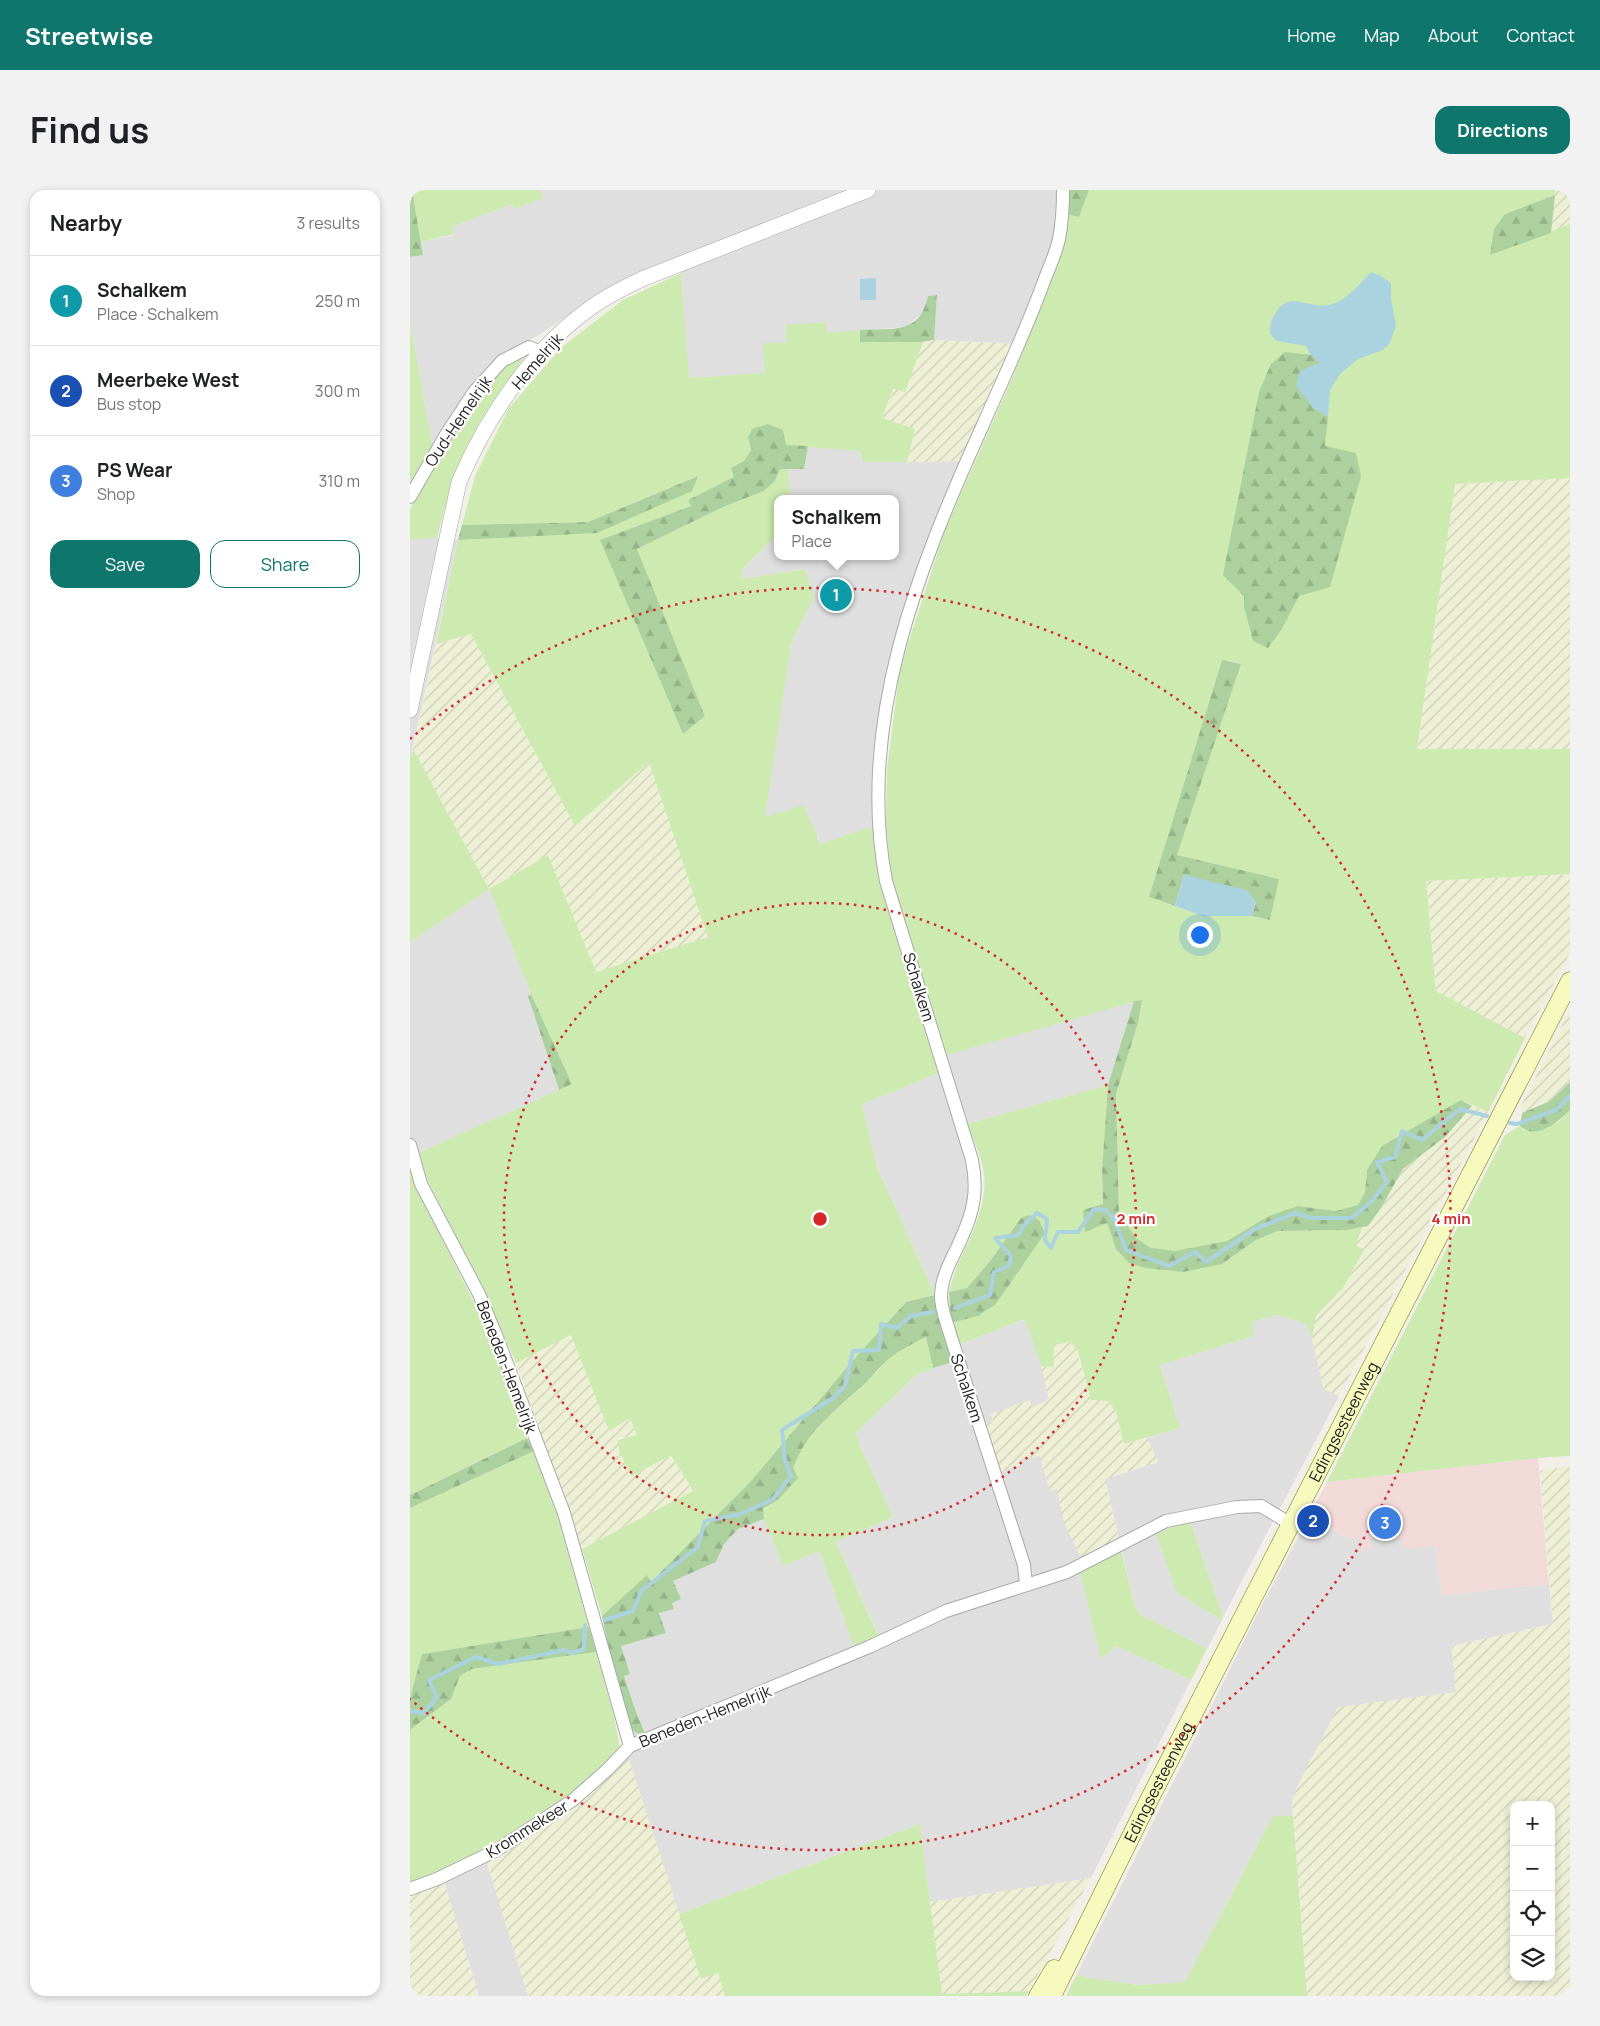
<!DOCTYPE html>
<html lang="en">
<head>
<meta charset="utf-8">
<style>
	:root { --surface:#fff; --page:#f2f2f2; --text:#202124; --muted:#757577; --line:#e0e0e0; --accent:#0f766e }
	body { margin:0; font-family:Manrope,sans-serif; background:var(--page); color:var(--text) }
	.controls { position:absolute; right:15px; bottom:15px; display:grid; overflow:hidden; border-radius:10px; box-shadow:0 2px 8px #0003 }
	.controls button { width:45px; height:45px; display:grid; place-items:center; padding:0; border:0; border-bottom:1px solid var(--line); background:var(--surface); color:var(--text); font:25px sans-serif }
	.you { position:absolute; left:789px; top:744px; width:18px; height:18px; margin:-12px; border:4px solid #fff; border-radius:50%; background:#1a73e8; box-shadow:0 0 0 8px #1a73e833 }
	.badge { display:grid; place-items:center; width:32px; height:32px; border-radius:50%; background:var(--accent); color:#fff; font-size:16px; font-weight:700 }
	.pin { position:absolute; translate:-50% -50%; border:2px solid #fff; box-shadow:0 1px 5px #0006 }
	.popup { position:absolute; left:364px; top:305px; width:125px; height:65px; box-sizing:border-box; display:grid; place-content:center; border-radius:10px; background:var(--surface); filter:drop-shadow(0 1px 4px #0005); font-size:16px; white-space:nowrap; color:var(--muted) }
	.popup b { font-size:19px; color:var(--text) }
	.popup::after { content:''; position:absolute; left:50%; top:100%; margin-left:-10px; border:10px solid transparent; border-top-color:var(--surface) }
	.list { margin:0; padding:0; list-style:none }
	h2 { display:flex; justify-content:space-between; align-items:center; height:65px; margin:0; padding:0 20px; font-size:21px }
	h2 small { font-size:16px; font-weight:400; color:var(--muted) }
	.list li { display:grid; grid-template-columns:32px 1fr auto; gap:15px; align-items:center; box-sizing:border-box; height:90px; padding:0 20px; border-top:1px solid var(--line) }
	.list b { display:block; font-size:19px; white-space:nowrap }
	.list p { margin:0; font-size:16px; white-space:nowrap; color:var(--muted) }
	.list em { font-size:16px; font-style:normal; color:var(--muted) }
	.actions { display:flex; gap:10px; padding:15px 20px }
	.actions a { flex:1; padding:11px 0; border:1px solid var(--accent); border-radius:15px; text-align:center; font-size:18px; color:var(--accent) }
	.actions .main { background:var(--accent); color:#fff }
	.icon { flex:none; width:28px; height:28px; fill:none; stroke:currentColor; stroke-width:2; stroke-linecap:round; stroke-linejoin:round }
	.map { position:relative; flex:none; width:1160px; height:1806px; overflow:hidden; border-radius:15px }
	header { display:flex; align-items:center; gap:30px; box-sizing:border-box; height:70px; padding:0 25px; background:var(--accent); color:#fff }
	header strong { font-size:24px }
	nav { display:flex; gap:28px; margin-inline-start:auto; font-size:18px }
	.intro { display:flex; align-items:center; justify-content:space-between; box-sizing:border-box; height:120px; padding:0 30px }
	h1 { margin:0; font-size:35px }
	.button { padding:12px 22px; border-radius:15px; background:var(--accent); color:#fff; font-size:18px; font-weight:700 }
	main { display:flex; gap:30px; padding:0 30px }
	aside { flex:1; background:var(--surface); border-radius:15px; box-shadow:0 2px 8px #0003 }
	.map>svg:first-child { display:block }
	.residential { fill:#e0dfdf }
	.commercial { fill:#f2dad9 }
	.farmland { fill:url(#farmland-furrows); fill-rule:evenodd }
	.grass { fill:#cdebb0; fill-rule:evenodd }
	.forest { fill:url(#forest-firs) }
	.water { fill:#aad3df }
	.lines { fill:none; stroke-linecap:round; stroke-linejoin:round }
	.stream { stroke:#aad3df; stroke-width:4 }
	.minor-casing { stroke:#a9a9a9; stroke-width:14 }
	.tertiary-casing { stroke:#a9a9a9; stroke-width:16 }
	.secondary-casing { stroke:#707d05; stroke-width:19 }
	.minor { stroke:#fff; stroke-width:12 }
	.tertiary { stroke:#fff; stroke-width:15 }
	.secondary { stroke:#f7fabf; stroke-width:18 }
	.ring { fill:none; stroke:#d62828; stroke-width:2.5; stroke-dasharray:2.5 5 }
	.labels { text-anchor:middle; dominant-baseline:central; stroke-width:4.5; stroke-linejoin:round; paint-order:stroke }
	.street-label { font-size:16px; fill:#222; stroke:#fff }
	.centre { fill:#d62828; stroke:#fff; stroke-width:2.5 }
	.ring-label { font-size:15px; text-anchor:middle; font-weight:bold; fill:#d62828; stroke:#fff; stroke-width:4.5; stroke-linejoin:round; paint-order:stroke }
</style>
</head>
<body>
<header>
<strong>Streetwise</strong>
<nav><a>Home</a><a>Map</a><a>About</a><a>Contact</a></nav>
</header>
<div class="intro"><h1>Find us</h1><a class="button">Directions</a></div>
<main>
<aside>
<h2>Nearby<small>3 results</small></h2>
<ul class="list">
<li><span class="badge" style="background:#0f9aa8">1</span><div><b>Schalkem</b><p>Place · Schalkem</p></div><em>250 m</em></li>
<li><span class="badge" style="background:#1a4fb4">2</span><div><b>Meerbeke West</b><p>Bus stop</p></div><em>300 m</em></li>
<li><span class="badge" style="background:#3f7fe0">3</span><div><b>PS Wear</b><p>Shop</p></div><em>310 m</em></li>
</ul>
<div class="actions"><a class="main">Save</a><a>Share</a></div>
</aside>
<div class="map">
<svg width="1160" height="1806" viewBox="0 0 1160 1806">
	<defs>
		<pattern id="farmland-furrows" width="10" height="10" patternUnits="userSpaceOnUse" patternTransform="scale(1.25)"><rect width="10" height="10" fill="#eef0d5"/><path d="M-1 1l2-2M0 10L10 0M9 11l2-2" fill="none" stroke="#ccceb7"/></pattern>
		<pattern id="forest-firs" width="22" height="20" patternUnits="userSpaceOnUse" patternTransform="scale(1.25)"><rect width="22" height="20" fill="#add19e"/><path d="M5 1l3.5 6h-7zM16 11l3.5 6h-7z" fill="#95b388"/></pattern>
	</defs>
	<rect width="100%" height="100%" fill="#f2efe9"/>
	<path class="residential" d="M 129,0 L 650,0 L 651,7 L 641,62 L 605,154 L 524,150 L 527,106 L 519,106 L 515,120 L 496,137 L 417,143 L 415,132 L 375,136 L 377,153 L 356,183 L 278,188 L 271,83 L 266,68 L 206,94 L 127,146 L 93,163 L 73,181 L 52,210 L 23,259 L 0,132 L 0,67 L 13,65 L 11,52 L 44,45 L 42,37 L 102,14 L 104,19 L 132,8 Z
		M 398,256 L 450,261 L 453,272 L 554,271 L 483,468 L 466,638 L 458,638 L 410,654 L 408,647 L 354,627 L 381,454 L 403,406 L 395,379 L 332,389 L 331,381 L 367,345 L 367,366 L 485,366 L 485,309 L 380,309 L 378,278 L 394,279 Z
		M 27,348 L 48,350 L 0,570 L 0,349 Z
		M 79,699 L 121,804 L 118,806 L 149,900 L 8,963 L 0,968 L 0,752 Z
		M 724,811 L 698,895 L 557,934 L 537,865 Z
		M 529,883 L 557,963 L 560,1012 L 525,1105 L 467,977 L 452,914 Z
		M 868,1125 L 897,1133 L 902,1149 L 914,1199 L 929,1206 L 813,1427 L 781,1333 L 767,1403 L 812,1430 L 797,1459 L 731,1425 L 725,1417 L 695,1289 L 748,1272 L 737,1248 L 770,1238 L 750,1175 L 844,1146 L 842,1132 Z
		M 616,1129 L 635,1188 L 639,1209 L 621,1218 L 620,1211 L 582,1224 L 588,1282 L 610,1269 L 630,1266 L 640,1300 L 647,1298 L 654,1332 L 676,1378 L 692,1468 L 706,1456 L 781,1490 L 681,1688 L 520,1712 L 510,1634 L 269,1724 L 218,1567 L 219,1536 L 235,1542 L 226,1522 L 214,1485 L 219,1484 L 211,1456 L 256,1443 L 249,1423 L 264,1419 L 262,1413 L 263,1391 L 306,1372 L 314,1354 L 328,1339 L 354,1329 L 373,1376 L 409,1361 L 416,1380 L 469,1446 L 426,1352 L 483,1327 L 451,1258 L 446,1243 L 506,1185 L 523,1178 L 543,1172 L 548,1155 Z
		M 899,1327 L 934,1346 L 952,1349 L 953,1361 L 959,1348 L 976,1345 L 992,1348 L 995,1360 L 1025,1355 L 1032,1405 L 1139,1394 L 1143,1434 L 1041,1456 L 1047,1502 L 928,1518 L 882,1611 L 883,1626 L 863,1626 L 775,1792 L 728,1795 L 674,1787 L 667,1784 L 852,1415 Z
		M 76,1670 L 118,1806 L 69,1806 L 34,1691 Z"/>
	<path class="commercial" d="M 1128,1268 L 1139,1394 L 1032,1405 L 1025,1355 L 994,1360 L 992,1348 L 977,1350 L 976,1345 L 960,1348 L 962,1359 L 953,1361 L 952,1349 L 934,1346 L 899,1327 L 917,1292 Z"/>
	<path class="farmland" d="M 1145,0 L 1160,0 L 1160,34 L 1141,43 Z
		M 524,150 L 605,154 L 554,271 L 497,272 L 505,240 L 472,229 L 483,199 L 495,202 L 513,152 Z
		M 1160,288 L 1160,559 L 1007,560 L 1045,293 Z
		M 61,444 L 165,636 L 239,572 L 299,747 L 186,782 L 138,665 L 79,699 L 3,559 L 26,454 Z
		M 1160,684 L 1160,763 L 1115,848 L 1026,801 L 1016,691 Z
		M 1160,820 L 1160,892 L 1140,911 L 1112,923 L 1111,916 Z
		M 1062,916 L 1078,922 L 975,1119 L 929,1206 L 914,1199 L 902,1149 L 906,1126 L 933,1098 L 954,1060 L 944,1056 L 953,1037 L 958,1036 L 971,1018 L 993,979 L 1035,947 Z
		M 161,1145 L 199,1241 L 220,1228 L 227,1245 L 208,1249 L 222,1286 L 261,1265 L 283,1301 L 172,1359 L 106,1173 Z
		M 660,1152 L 668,1161 L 669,1170 L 706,1222 L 714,1254 L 737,1248 L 748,1272 L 695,1289 L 711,1360 L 676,1378 L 654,1332 L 647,1299 L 640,1301 L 630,1266 L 611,1269 L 611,1275 L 588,1282 L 571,1235 L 583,1232 L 581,1224 L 620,1210 L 622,1218 L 639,1209 L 631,1176 L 644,1177 L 643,1155 Z
		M 1160,1276 L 1160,1806 L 897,1806 L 882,1611 L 887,1597 L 928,1517 L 1046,1502 L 1041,1456 L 1143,1434 L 1130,1281 ZM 1104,1615 L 1141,1615 L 1141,1787 L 1104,1787 Z
		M 218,1567 L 291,1789 L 308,1783 L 315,1806 L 118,1806 L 76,1670 Z
		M 681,1688 L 619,1801 L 532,1804 L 520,1712 Z
		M 34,1691 L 69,1806 L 0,1806 L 0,1703 Z"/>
	<path class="grass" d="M 2,0 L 129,0 L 133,8 L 104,19 L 102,14 L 42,37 L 44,44 L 11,52 Z
		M 679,0 L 1145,0 L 1145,5 L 1095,24 L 1080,65 L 1160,34 L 1160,288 L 1045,294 L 1007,559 L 1160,559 L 1160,684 L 1016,691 L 1026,801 L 1115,848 L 1078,922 L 1051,910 L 957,980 L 955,1002 L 948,1015 L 926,1021 L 888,1016 L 817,1051 L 765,1062 L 741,1058 L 726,1048 L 709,1023 L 706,904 L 728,833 L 731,810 L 537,865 L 481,687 L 476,631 L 477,580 L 490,478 L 536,337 L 605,182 L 653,52 L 657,24 L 669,26 ZM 812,470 L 831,474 L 767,665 L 868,689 L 860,730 L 842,726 L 793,726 L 739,707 Z
		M 271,83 L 279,188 L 355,183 L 353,153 L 377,153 L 375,135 L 416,132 L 417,143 L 450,140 L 450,152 L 513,152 L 495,202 L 483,199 L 472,228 L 505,239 L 497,272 L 453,272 L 450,261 L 376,255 L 338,247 L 341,260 L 325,287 L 278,310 L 281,316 L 191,350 L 273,544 L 295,526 L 227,359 L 313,317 L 354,301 L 365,291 L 370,279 L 378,278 L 380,309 L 367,309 L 367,345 L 331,381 L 332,389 L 395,379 L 404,407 L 381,454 L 355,627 L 394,615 L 410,654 L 458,638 L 466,638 L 529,883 L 452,914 L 467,977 L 525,1105 L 496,1112 L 444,1169 L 341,1291 L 241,1392 L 237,1386 L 192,1426 L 172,1359 L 283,1301 L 261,1265 L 222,1286 L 209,1261 L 208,1250 L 227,1245 L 220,1228 L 199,1241 L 161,1145 L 106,1173 L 72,1097 L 18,991 L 8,963 L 162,894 L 121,804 L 79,699 L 0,752 L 0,570 L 3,559 L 79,699 L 138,665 L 186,782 L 298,747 L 239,572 L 165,636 L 61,444 L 26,454 L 48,350 L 187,342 L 287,286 L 178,332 L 52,335 L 65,286 L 99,218 L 152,157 L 213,110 Z
		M 0,132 L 23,259 L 0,299 Z
		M 115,166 L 70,232 L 54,262 L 42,293 L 27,348 L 0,349 L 0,319 L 49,235 L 76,195 L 103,170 Z
		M 698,895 L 692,980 L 693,1014 L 675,1041 L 697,1033 L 706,1059 L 812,1074 L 846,1050 L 868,1041 L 937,1040 L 953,1037 L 945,1055 L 954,1060 L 933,1098 L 906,1126 L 902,1149 L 896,1133 L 868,1125 L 842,1132 L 844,1146 L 750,1175 L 770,1238 L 714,1254 L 706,1222 L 698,1211 L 681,1210 L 668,1161 L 660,1152 L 644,1155 L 644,1177 L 631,1176 L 615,1129 L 548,1155 L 541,1133 C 549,1130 559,1129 567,1126 C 602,1112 604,1061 611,1028 L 580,1071 L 557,1098 L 539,1102 C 548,1061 578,1029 574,985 C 573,969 563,950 557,934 Z
		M 1160,920 L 1160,1266 L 1128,1268 L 917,1292 L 1095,945 L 1110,936 L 1114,941 L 1148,932 Z
		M 0,973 L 16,1017 L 82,1148 L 117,1248 L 0,1305 Z
		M 516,1146 L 523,1178 L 506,1185 L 446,1243 L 451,1258 L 483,1327 L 426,1352 L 469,1447 L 444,1455 L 409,1361 L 373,1376 L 354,1329 L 353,1320 L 368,1310 L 390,1260 L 417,1227 L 451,1198 L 479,1169 L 500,1154 Z
		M 124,1261 L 146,1320 L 179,1437 L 12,1464 L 0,1507 L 0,1318 Z
		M 781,1333 L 813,1427 L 812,1430 L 767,1403 L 746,1344 L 763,1337 Z
		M 711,1360 L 725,1417 L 731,1425 L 797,1459 L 781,1490 L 706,1456 L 691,1469 L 670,1381 Z
		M 186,1462 L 204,1526 L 210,1559 L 169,1599 L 107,1640 L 64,1666 L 0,1695 L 0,1540 L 41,1509 L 50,1486 L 62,1479 Z
		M 863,1626 L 883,1626 L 897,1806 L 656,1806 L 667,1784 L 674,1787 L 728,1795 L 775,1792 Z
		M 510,1634 L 532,1804 L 619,1801 L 616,1806 L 315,1806 L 308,1783 L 291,1789 L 269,1724 Z"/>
	<path class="forest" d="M 0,0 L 2,0 L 13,65 L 0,67 Z
		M 658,0 L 679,0 L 669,27 L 657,24 Z
		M 1145,5 L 1141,43 L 1080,65 L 1084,39 L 1095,24 Z
		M 527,105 L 524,150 L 512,152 L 450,152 L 450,140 C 482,138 510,145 518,106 Z
		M 875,162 L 901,165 L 910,173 L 891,181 L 903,218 L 918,226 L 915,256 L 946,263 L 951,286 L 920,397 L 889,406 L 872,439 L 858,458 L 843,451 L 834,417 L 834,406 L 813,385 L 849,202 L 861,174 Z
		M 358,234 L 373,240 L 376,255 L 398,256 L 394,279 L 370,279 L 365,291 L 354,301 L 313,317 L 227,359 L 295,526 L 273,544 L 190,350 L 281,316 L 278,310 L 324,287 L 321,278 L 334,271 L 341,260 L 338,247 L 342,239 Z
		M 288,286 L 282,301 L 187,343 L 48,350 L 52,335 L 178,332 Z
		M 812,470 L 831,474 L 767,665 L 869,689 L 860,730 L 842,726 L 846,712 L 774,685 L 765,716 L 739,707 Z
		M 121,804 L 162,894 L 149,900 L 118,806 Z
		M 732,810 L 728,833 L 706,904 L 709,1023 L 726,1048 L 741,1058 L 765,1061 L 817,1051 L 859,1026 L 888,1016 L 926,1021 L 948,1015 L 955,1002 L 957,980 L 972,956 L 1051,910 L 1062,916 L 1035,947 L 993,979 L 971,1018 L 958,1036 L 937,1040 L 868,1041 L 846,1050 L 812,1074 L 773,1082 L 736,1078 L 719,1073 L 706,1059 L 697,1033 L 675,1042 L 673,1020 L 693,1014 L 692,980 L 698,895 L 724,811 Z
		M 1160,892 L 1160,920 C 1148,932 1126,951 1110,936 L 1112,923 L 1140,911 Z
		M 619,1025 L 629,1030 L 635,1043 L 585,1115 L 568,1126 L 541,1133 L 539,1102 L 557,1098 L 580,1071 L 611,1028 Z
		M 525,1105 L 543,1172 L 523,1178 L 516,1147 C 503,1153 490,1160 479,1169 C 468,1178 460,1190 449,1199 C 422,1223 396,1243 383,1278 L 388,1288 L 368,1310 L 353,1319 L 354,1329 L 328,1339 L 314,1354 L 306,1372 L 263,1391 L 271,1409 L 262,1413 L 264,1419 L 249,1423 L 256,1443 L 211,1456 L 220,1484 L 214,1486 L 226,1522 L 235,1543 C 227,1545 224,1542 219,1536 L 204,1485 L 192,1426 L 237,1385 L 241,1392 L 341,1291 L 444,1169 L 496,1112 Z
		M 117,1248 L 124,1261 L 0,1318 L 0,1305 Z
		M 179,1437 L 186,1462 L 62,1479 L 50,1486 L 41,1509 L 0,1540 L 0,1507 L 12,1464 Z"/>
	<path class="water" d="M 961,82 L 971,86 L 981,93 L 981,109 L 986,135 L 980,153 L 973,160 L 948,169 L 930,184 L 920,200 L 918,226 L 903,218 L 886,196 L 890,181 L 910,173 L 901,165 L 896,156 L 867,151 L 860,144 C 860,135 861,130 866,122 C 880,100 899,119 919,115 C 937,111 949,94 961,82 Z
		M 466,88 L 466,110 L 450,110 L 450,89 Z
		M 774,685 L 837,700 L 846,712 L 842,726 L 793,726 L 765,716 Z"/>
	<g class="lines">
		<path class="stream" d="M 1100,933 L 1107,934 L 1146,920 L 1160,906
			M 545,1118 L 580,1105 L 584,1082 L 599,1076 L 601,1066 L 585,1048 L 609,1045 L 613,1036 L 627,1023 L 637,1029 L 635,1050 L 641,1058 L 648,1042 L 668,1042 L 684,1019 L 696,1020 L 705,1031 L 716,1060 L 759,1076 L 785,1062 L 796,1072 L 845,1039 L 885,1023 L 901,1028 L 942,1028 L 961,1012 L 977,992 L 967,972 L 985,967 L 992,941 L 1012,950 L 1050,919 L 1077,926
			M 195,1430 L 223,1421 L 232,1400 L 288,1357 L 295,1331 L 331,1324 L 363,1309 L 381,1286 L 375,1270 L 372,1240 L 423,1208 L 435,1196 L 443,1161 L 469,1160 L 471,1134 L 487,1138 L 501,1126 L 523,1122
			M 0,1521 L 14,1523 L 27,1507 L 19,1490 L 66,1467 L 89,1474 L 154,1460 L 162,1463 L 174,1459 L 175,1435"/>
		<g class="minor-casing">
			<path id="minor" d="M 0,307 L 37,243 L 64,202 L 92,171 L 119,157 L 132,163
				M 0,955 L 11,994 L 69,1104 L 86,1145 L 154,1323 L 220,1556
				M 616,1394 L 614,1375 L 540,1144 C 537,1133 531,1119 531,1107 C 531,1085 543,1068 551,1049 C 564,1021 568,1000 562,970 L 476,691 C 446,534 508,378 572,237 C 593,189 616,141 634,91 C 639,78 646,63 649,49 C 652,34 653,15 653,0
				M 0,1699 L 27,1689 L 87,1660 L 163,1610 L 197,1580 L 220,1556 L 459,1457 L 536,1421 L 657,1382 L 756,1331 L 827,1317 L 851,1316 L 881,1334"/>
		</g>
		<g class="tertiary-casing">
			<path id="tertiary" d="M 0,520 L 49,292 C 77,227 121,161 179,119 C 195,107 213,98 232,89 L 458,0"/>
		</g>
		<g class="secondary-casing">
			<g id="secondary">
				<path d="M 628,1806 L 644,1779"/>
				<path id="s1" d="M 642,1806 L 739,1610 L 1160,791"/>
			</g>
		</g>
		<use href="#minor" class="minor"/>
		<use href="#tertiary" class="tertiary"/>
		<use href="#secondary" class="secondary"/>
	</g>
	<g class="ring">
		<circle cx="410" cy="1029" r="316"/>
		<path d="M0 549A631 631 0 1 1 0 1509"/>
	</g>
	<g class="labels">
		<g class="street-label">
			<text transform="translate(127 171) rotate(-49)">Hemelrijk</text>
			<text transform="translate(48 231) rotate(-56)">Oud-Hemelrijk</text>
			<text transform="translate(509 797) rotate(73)">Schalkem</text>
			<text transform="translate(97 1177) rotate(69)">Beneden-Hemelrijk</text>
			<text transform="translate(557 1198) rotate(72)">Schalkem</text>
			<text stroke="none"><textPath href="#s1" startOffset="644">Edingsesteenweg</textPath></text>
			<text transform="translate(295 1526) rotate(-22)">Beneden-Hemelrijk</text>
			<text stroke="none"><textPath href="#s1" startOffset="239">Edingsesteenweg</textPath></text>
			<text transform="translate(117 1639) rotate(-32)">Krommekeer</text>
		</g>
	</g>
	<circle cx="410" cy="1029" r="8" class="centre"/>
	<g class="ring-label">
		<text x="726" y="1034">2 min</text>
		<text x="1041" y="1034">4 min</text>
	</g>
</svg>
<div class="controls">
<button>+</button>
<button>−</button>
<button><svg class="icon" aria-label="locate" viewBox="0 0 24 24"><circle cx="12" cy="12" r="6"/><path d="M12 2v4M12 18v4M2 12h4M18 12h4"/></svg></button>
<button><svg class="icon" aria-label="layers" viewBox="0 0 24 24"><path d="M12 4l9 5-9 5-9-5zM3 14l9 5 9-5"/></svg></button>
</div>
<div class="you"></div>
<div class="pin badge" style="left:426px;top:405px;background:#0f9aa8">1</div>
<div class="popup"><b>Schalkem</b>Place</div>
<div class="pin badge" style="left:903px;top:1331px;background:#1a4fb4">2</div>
<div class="pin badge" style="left:975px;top:1333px;background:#3f7fe0">3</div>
</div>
</main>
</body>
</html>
